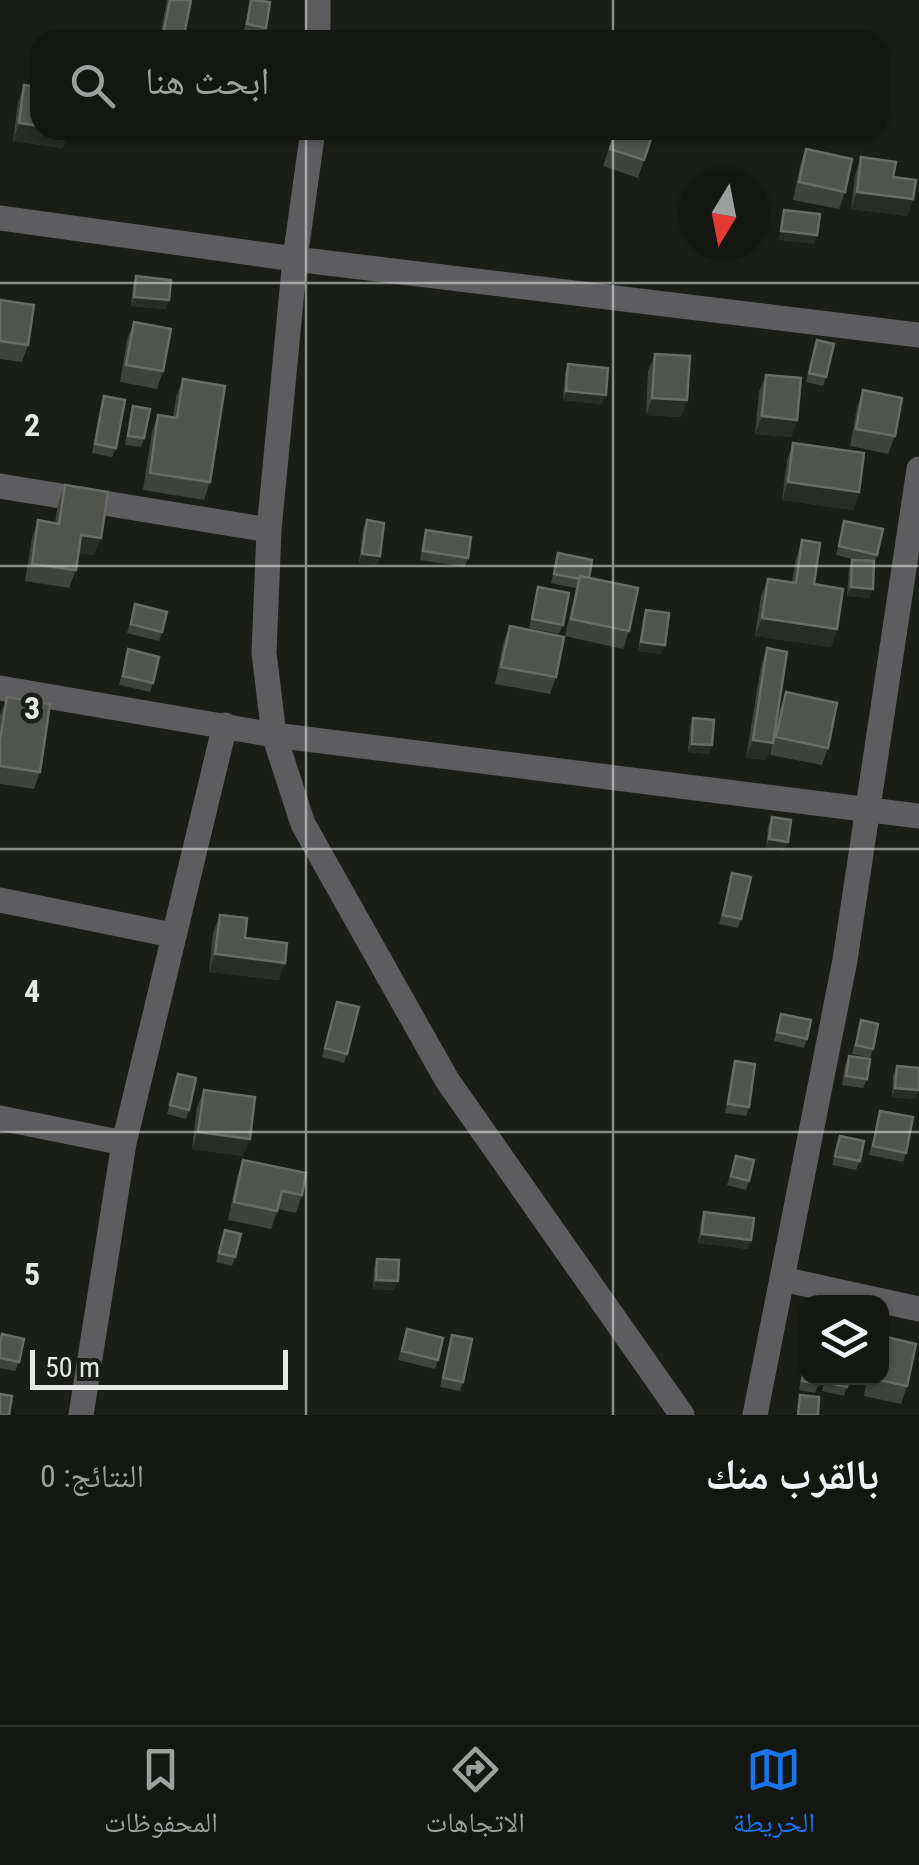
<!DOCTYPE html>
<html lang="ar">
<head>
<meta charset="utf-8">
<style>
	:root { --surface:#141612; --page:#212320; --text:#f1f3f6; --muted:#9d9f9f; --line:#333532; --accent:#1a73e8 }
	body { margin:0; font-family:"Roboto Condensed","Noto Naskh Arabic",sans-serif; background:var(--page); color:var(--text); direction:rtl }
	.controls { position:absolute; right:30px; bottom:30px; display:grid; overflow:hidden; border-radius:20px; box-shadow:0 2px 8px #0004 }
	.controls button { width:90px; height:90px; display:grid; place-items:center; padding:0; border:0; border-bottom:2px solid var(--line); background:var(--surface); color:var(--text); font:50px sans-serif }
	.compass { position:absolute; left:679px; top:170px; width:90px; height:90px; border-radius:50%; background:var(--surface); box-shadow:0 2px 8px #0004; rotate:190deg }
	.scale { position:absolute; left:30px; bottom:25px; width:258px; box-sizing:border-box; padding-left:10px; border:5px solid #e6e8e5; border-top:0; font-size:28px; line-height:35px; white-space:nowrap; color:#e6e8e5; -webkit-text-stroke:8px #1a1d18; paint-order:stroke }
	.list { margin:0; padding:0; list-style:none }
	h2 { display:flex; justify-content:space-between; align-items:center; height:130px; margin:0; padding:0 40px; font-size:42px }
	h2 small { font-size:32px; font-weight:400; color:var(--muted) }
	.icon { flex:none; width:55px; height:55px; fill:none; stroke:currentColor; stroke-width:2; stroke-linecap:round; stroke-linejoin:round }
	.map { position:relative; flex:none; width:919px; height:1415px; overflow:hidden; direction:ltr }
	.search { position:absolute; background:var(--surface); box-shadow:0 2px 8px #0004; left:30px; right:30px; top:30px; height:110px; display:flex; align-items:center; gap:25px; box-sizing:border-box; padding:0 35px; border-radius:30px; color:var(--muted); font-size:38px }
	.sheet { height:310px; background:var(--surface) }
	nav { display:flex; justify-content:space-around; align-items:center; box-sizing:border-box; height:140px; border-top:2px solid var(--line); background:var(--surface); font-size:28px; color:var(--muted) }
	nav a { display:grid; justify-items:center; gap:5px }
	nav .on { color:var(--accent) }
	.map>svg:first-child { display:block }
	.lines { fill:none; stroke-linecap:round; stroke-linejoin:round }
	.street { stroke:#5d5c5f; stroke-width:25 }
	.wall { fill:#3f423d }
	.shaded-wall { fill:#282b26 }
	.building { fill:#51534f; stroke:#686b66; stroke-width:2.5 }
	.grid { fill:none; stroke:#e6e8e5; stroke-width:2.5; stroke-opacity:0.55 }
	.grid-label { font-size:32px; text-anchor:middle; font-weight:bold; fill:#e6e8e5; stroke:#1a1d18; stroke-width:9; stroke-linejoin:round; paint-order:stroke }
</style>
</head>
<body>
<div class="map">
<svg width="919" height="1415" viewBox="0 0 919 1415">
	<rect width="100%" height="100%" fill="#1a1d18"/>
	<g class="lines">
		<path class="street" d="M 318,40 L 318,0
			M 313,130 L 295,259 L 269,530 L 264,653 L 274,735 L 303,824 L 447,1080 L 682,1415
			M 0,218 L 295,259 L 919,335
			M 0,486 L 269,530
			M 0,688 L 274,735 L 919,816
			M 0,900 L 172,935
			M 0,1118 L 124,1143
			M 782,1279 L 919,1309
			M 81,1415 L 124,1143 L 225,725
			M 755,1415 L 845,960 L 919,469"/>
	</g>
	<path class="wall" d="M 167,0 L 191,0 L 183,40 L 159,40 Z
		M 251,0 L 266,28 L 263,37 L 243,33 Z
		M 24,85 L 63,148 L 13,141 L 18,103 Z
		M 615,130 L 654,130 L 638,178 L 603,166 Z
		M 806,149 L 845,192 L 839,209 L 793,200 L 800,166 Z
		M 861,157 L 893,177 L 913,199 L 907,216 L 851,209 L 855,175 Z
		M 136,276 L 166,309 L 131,306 L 133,285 Z
		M 0,300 L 28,345 L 22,362 L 0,359 Z
		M 134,322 L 163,371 L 157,389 L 120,382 L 127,340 Z
		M 817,340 L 826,377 L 823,386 L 806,382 Z
		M 655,354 L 687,400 L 681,417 L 646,415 L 648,371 Z
		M 568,364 L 602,404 L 563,400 L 565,373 Z
		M 766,375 L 797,420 L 791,437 L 755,434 L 759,392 Z
		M 183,379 L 210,482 L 204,500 L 143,490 L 152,432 L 158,415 L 173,417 L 176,397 Z
		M 863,390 L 895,436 L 888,454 L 850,446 L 857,407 Z
		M 104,396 L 116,448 L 112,457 L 92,453 L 101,405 Z
		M 133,406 L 144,438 L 141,447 L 125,445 L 130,415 Z
		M 793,443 L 859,492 L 853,510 L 782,500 L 787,461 Z
		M 65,485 L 101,538 L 94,555 L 79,553 L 76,570 L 69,588 L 25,581 L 32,538 L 38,520 L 55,523 L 58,503 Z
		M 367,520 L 380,556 L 377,565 L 359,563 L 363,529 Z
		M 844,521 L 877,555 L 874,564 L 869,598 L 847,596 L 849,569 L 852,560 L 856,560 L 836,555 Z
		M 426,530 L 468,558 L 465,567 L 420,560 L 423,539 Z
		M 802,540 L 814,584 L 837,629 L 831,647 L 755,636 L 761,596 L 768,579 L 792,582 L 796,558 Z
		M 558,553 L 589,578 L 629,631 L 623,649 L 565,636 L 576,588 L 551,583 Z
		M 538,587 L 563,625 L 559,634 L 529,628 Z
		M 135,604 L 162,632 L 159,641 L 127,633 Z
		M 646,610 L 661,654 L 638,651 L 643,619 Z
		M 510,626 L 556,677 L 550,694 L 495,684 L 503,644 Z
		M 767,648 L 773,743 L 766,760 L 746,758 L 761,666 Z
		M 128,649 L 153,683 L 150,692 L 119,685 Z
		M 786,692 L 828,748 L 822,765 L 770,755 L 780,709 Z
		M 7,697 L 40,772 L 34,789 L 0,784 L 0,715 Z
		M 693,718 L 712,745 L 709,754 L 688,752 L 690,727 Z
		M 772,817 L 788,842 L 784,851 L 766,848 L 768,826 Z
		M 732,873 L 741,919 L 738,928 L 719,924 Z
		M 220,915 L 279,980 L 209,972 L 213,933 Z
		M 337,1002 L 347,1054 L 344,1063 L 322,1057 Z
		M 781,1014 L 807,1039 L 804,1048 L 774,1041 Z
		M 861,1020 L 873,1049 L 870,1058 L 852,1054 Z
		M 849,1056 L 867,1079 L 863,1088 L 842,1085 L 845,1065 Z
		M 735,1061 L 749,1107 L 746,1116 L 725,1113 L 732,1070 Z
		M 897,1066 L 919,1090 L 915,1099 L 892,1097 L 893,1075 Z
		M 178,1074 L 189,1110 L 186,1119 L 167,1114 Z
		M 204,1090 L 243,1156 L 192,1149 L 197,1107 Z
		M 880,1111 L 906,1153 L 903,1162 L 869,1155 Z
		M 840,1136 L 860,1161 L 856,1170 L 832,1165 Z
		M 736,1156 L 749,1181 L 746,1190 L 727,1185 Z
		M 243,1160 L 302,1195 L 296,1213 L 278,1209 L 271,1229 L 228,1220 L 237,1177 Z
		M 704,1212 L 748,1249 L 698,1243 L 701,1221 Z
		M 225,1230 L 235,1257 L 232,1266 L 216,1262 Z
		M 377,1259 L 394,1290 L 373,1289 L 374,1268 Z
		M 407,1329 L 438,1360 L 435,1369 L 398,1360 Z
		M 2,1334 L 19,1362 L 15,1371 L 0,1368 L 0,1339 Z
		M 452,1335 L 463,1382 L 460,1391 L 440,1387 Z
		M 806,1350 L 806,1378 L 819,1384 L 815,1393 L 799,1390 Z
		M 825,1378 L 849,1378 L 844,1396 L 822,1391 Z
		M 867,1378 L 882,1378 L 907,1386 L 901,1404 L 864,1396 Z"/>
	<path class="shaded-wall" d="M 19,123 L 40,126 L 40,130 L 69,130 L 63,148 L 13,141 Z
		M 857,192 L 913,199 L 907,216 L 851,209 Z
		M 781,231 L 817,235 L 814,244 L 778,240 Z
		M 134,297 L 169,300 L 166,309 L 131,306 Z
		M 566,391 L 606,395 L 602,404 L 563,400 Z
		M 652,398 L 687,400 L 681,417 L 646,415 Z
		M 762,416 L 797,420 L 791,437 L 755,434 Z
		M 788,482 L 859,492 L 853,510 L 782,500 Z
		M 81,535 L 101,538 L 94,555 L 75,553 Z
		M 362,554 L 380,556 L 377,565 L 359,563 Z
		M 851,587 L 873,589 L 869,598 L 847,596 Z
		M 762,618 L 837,629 L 831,647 L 755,636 Z
		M 641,642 L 665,645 L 661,654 L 638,651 Z
		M 753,740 L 773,743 L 766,760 L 746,758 Z
		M 692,744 L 712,745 L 709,754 L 688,752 Z
		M 769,839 L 788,842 L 784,851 L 766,848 Z
		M 215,954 L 285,963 L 279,980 L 209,972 Z
		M 895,1088 L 919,1090 L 915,1099 L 892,1097 Z
		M 198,1132 L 250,1139 L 243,1156 L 192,1149 Z
		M 702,1234 L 751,1240 L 748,1249 L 698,1243 Z
		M 376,1280 L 398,1281 L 394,1290 L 373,1289 Z"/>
	<path class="building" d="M 170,0 L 191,0 L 183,40 L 162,40 Z
		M 251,0 L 270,2 L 266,28 L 247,24 Z
		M 189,33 L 214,39 L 214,40 L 187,40 Z
		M 24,85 L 40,87 L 40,126 L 19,123 Z
		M 616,130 L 654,130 L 644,160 L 610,149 Z
		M 806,149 L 852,159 L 845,192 L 799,182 Z
		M 861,157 L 896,162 L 893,177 L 916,180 L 913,199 L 857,192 Z
		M 784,210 L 820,214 L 817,235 L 781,231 Z
		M 136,276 L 171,280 L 169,300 L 134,297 Z
		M 0,300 L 34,305 L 28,345 L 0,341 Z
		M 134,322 L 171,329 L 163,371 L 126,365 Z
		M 817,340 L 834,344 L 826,377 L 809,373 Z
		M 655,354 L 690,356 L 687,400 L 652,398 Z
		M 568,364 L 608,368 L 606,395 L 566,391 Z
		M 766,375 L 801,378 L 797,420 L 762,416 Z
		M 183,379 L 225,386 L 210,482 L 150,473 L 158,415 L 177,418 Z
		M 863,390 L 902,398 L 895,436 L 856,429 Z
		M 104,396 L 125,400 L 116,448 L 95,444 Z
		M 133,406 L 150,409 L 144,438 L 128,436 Z
		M 793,443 L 864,453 L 859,492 L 788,482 Z
		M 65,485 L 108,492 L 101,538 L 81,535 L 76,570 L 32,564 L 38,520 L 59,524 Z
		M 367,520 L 384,523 L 380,556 L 362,554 Z
		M 844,521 L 883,529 L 877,555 L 839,546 Z
		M 426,530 L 471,537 L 468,558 L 423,551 Z
		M 802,540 L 820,543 L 814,584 L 843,589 L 837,629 L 762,618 L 768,579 L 796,583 Z
		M 558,553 L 592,560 L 589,578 L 580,576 L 580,579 L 554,574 Z
		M 852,560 L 874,561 L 873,589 L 851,587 Z
		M 580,576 L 638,588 L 629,631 L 571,619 Z
		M 538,587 L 569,593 L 563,625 L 532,619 Z
		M 135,604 L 167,612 L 162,632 L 131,624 Z
		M 646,610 L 669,613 L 665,645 L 641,642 Z
		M 510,626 L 564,637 L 556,677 L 501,667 Z
		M 767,648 L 787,652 L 773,743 L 753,740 Z
		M 128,649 L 159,657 L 153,683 L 123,676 Z
		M 786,692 L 837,703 L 828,748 L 776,737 Z
		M 7,697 L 50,704 L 40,772 L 0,766 L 0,740 Z
		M 693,718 L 714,720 L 712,745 L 692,744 Z
		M 772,817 L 791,820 L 788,842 L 769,839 Z
		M 732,873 L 751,877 L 741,919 L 723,915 Z
		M 220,915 L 247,918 L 245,938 L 287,943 L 285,963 L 215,954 Z
		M 337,1002 L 359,1007 L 347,1054 L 325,1048 Z
		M 781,1014 L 811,1020 L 807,1039 L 777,1032 Z
		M 861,1020 L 878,1024 L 873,1049 L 856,1045 Z
		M 849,1056 L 870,1059 L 867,1079 L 846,1076 Z
		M 735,1061 L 755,1064 L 749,1107 L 728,1104 Z
		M 897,1066 L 919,1068 L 919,1090 L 895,1088 Z
		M 178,1074 L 196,1078 L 189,1110 L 170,1105 Z
		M 204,1090 L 255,1097 L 250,1139 L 198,1132 Z
		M 880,1111 L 913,1117 L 906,1153 L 873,1146 Z
		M 840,1136 L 864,1141 L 860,1161 L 835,1156 Z
		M 736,1156 L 754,1160 L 749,1181 L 731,1176 Z
		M 243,1160 L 306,1173 L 302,1195 L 282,1191 L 277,1211 L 234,1202 Z
		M 704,1212 L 754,1218 L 751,1240 L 702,1234 Z
		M 225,1230 L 241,1234 L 235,1257 L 219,1253 Z
		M 377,1259 L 399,1260 L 398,1281 L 376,1280 Z
		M 407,1329 L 443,1338 L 438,1360 L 402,1351 Z
		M 2,1334 L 24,1339 L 19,1362 L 0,1358 L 0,1343 Z
		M 452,1335 L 472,1339 L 463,1382 L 443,1378 Z
		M 882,1336 L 916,1344 L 907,1386 L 870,1378 L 882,1378 Z
		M 806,1356 L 806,1378 L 820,1378 L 819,1384 L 802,1381 Z
		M 826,1378 L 849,1378 L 847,1387 L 825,1382 Z
		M 0,1394 L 12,1396 L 9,1415 L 0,1415 Z
		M 800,1395 L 819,1397 L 818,1415 L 798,1415 Z"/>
	<path class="grid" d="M 306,0 L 306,40M 613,0 L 613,40M 306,130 L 306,1415M 613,130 L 613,1415M 0,283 L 919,283M 0,566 L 919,566M 0,849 L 919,849M 0,1132 L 919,1132"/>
	<g class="grid-label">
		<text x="32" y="436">2</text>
		<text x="32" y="719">3</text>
		<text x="32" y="1002">4</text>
		<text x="32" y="1285">5</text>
	</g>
</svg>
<div class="controls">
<button><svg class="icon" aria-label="layers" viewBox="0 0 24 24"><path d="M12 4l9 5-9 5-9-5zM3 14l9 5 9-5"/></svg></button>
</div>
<svg class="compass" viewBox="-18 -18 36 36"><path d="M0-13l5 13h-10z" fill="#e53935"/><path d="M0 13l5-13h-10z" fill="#9d9f9f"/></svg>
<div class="scale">50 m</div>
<div class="search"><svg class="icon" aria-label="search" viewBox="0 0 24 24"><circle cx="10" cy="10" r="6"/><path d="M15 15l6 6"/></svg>ابحث هنا</div>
</div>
<section class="sheet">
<h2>بالقرب منك<small>النتائج: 0</small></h2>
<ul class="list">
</ul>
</section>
<nav>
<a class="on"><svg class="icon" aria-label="map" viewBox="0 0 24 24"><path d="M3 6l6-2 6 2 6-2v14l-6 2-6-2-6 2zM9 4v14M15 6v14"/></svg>الخريطة</a>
<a><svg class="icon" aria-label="directions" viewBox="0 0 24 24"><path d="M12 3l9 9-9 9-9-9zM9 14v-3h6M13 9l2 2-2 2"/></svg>الاتجاهات</a>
<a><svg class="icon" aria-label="saved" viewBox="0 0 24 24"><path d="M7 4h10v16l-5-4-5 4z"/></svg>المحفوظات</a>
</nav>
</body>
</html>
